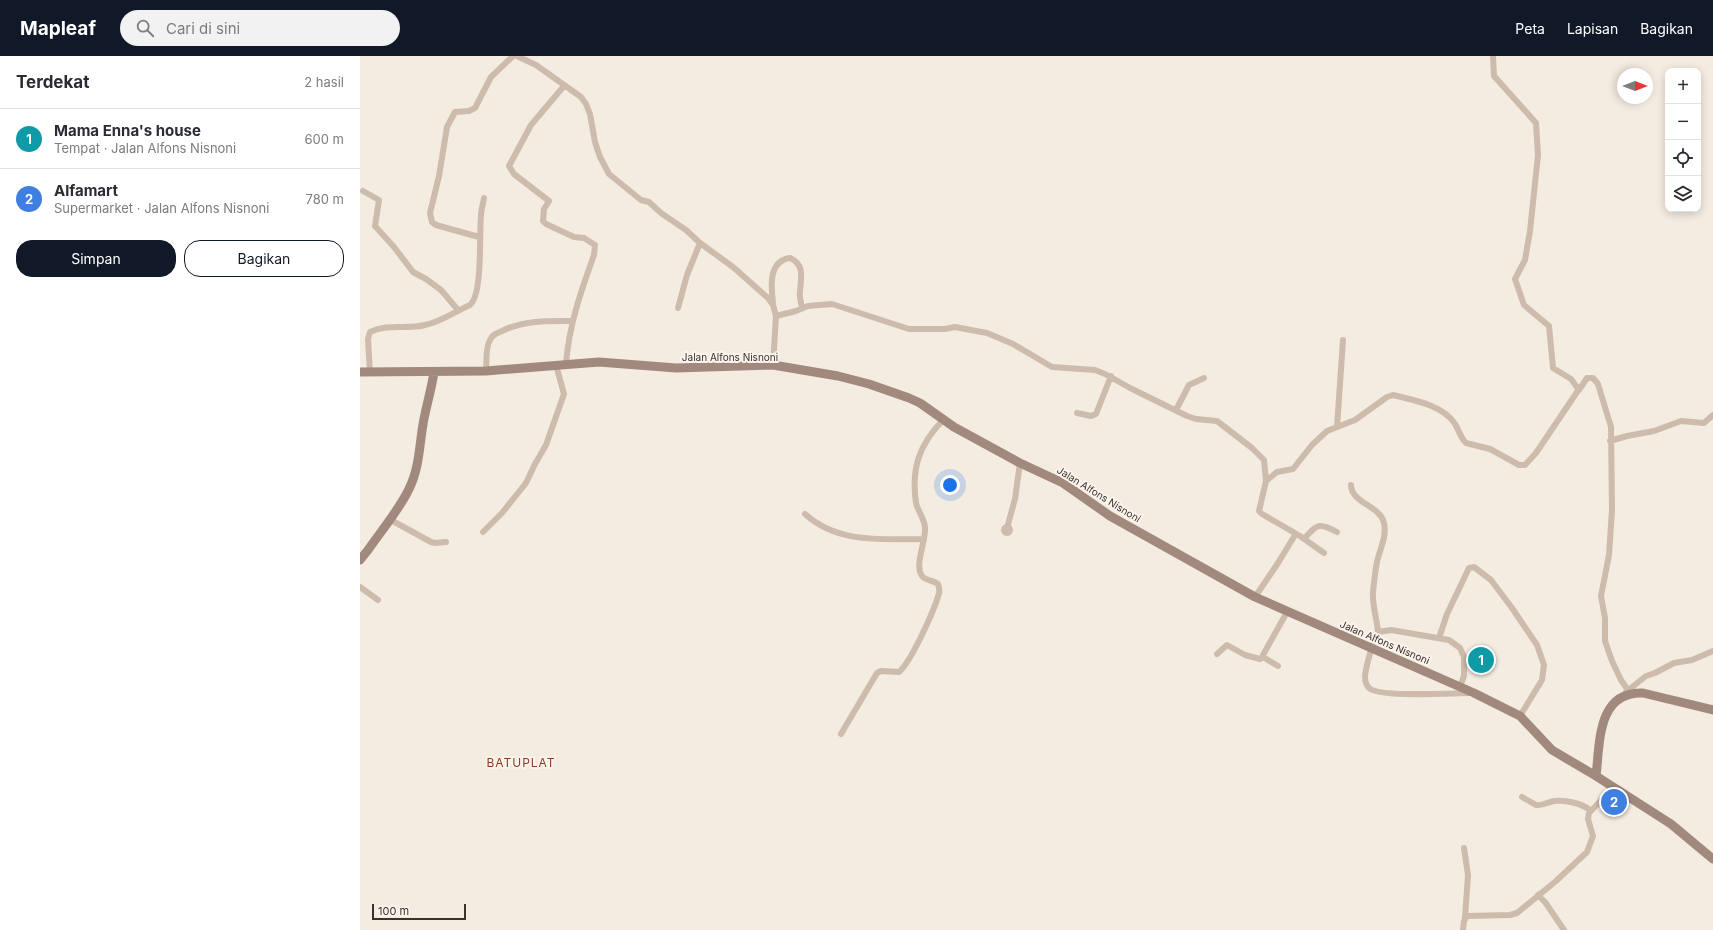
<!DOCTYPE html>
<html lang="id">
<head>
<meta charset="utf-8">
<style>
	:root { --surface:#fff; --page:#f2f2f3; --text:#2b2b33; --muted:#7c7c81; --line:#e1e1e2; --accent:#111827 }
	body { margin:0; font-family:Inter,sans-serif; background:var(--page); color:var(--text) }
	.controls { position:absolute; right:12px; top:12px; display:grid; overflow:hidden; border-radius:8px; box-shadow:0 2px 10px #0003 }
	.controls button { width:36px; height:36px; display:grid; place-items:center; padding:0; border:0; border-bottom:1px solid var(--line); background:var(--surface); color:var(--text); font:20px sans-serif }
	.compass { position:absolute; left:1257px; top:12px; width:36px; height:36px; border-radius:50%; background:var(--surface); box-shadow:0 2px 10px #0003; rotate:90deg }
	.scale { position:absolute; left:12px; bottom:10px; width:94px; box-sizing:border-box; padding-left:4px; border:2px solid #3b302b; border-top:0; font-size:11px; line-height:14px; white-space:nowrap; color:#3b302b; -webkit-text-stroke:3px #fbf5ee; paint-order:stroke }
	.you { position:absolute; left:590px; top:429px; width:14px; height:14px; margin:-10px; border:3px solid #fff; border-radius:50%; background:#1a73e8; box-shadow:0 0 0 6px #1a73e833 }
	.badge { display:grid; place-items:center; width:26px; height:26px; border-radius:50%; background:var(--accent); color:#fff; font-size:13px; font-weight:700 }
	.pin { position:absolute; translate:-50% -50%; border:2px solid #fff; box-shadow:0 1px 4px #0006 }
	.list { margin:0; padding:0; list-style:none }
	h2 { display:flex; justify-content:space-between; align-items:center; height:52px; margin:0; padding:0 16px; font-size:17px }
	h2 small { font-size:13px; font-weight:400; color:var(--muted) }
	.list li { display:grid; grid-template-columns:26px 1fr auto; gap:12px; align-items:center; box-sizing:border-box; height:60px; padding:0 16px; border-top:1px solid var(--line) }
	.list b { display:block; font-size:15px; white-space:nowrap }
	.list p { margin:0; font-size:13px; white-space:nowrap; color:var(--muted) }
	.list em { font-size:13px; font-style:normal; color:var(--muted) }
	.actions { display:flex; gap:8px; padding:12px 16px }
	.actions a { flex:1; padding:9px 0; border:1px solid var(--accent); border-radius:16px; text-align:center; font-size:14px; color:var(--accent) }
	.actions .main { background:var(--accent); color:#fff }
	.icon { flex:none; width:22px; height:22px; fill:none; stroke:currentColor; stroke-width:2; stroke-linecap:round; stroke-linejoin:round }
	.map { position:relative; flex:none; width:1353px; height:874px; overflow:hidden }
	header { display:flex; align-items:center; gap:24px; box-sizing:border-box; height:56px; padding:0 20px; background:var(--accent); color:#fff }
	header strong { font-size:19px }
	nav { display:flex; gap:22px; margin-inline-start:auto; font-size:14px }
	.search { width:280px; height:36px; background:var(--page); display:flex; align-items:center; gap:10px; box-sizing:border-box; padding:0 14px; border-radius:22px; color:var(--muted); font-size:15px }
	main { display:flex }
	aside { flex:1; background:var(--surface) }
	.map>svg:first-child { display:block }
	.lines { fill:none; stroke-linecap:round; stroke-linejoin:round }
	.street { stroke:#cdbbac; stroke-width:6 }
	.secondary { stroke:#a18a7d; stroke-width:9 }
	.labels { text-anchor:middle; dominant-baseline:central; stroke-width:4; stroke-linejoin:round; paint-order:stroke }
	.street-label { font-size:10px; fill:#3b302b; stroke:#fbf5ee }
	.quarter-label { font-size:12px; letter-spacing:1px; fill:#8c3b22; stroke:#fbf5ee }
</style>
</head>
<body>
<header>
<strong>Mapleaf</strong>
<div class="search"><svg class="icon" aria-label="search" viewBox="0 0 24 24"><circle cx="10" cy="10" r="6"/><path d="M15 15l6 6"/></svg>Cari di sini</div>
<nav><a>Peta</a><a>Lapisan</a><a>Bagikan</a></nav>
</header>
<main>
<aside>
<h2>Terdekat<small>2 hasil</small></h2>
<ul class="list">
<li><span class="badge" style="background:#0f9aa8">1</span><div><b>Mama Enna's house</b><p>Tempat · Jalan Alfons Nisnoni</p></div><em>600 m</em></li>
<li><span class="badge" style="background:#3f7fe0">2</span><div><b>Alfamart</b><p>Supermarket · Jalan Alfons Nisnoni</p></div><em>780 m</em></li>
</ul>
<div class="actions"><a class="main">Simpan</a><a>Bagikan</a></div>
</aside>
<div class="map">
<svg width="1353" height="874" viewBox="0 0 1353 874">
	<rect width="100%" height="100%" fill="#f4ebe1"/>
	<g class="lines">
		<path class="street" d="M 157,0 L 176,9 L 221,41 L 226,48 L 230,58 L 235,86 L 240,101 L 249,118 L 281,144 L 289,146 L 301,157 L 326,174 L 340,187 L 373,211 L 408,242 L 413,249 L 416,260 L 413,309
			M 204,30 L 171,69 L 149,110 L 154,118 L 189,145 L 184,153 L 183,165 L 186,168 L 214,181 L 224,182 L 235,189 L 234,199 C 221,235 209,269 206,308
			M 3,135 L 19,144 L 15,170 L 34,191 L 53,216 L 66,223 L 81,234 L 98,254
			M 119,181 L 76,169 L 72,166 L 70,157 L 79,120 L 87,71 L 95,56 L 109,55 L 115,52 L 131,21 L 153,0
			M 413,247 C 411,231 408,205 430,202 C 445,209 441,221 440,235 C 439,241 441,246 442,251
			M 318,252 L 327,219 L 340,187
			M 416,260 L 436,255 L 448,250 L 472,248 L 549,273 L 585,273 L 595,271 L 627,277 L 653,288 L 692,311 L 735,314 L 745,318 L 772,333 L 827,360 L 836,363 L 857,365 L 892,392 L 904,404 L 906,425 L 899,455 L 902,458 L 940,480 L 964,497
			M 126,315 C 127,305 125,292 130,284 C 132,279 137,277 142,275 C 164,264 187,265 212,265
			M 10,317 L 8,283 L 10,276 C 29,267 46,274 65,269 C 81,266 96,255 110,249 C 123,238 119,179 121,160 C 121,154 123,148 124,142
			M 1219,334 L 1227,322 L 1233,322 L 1238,328 L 1251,371 L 1252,454 L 1249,499 L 1241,540 L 1245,562 L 1245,585 L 1252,605 L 1261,624 L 1268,634
			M 816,354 L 829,329 L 844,322
			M 717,357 L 731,360 L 736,358 L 751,320
			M 977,371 L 983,284
			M 1250,385 L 1267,380 L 1294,375 L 1321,365 L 1344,367 L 1353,359
			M 906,425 L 917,416 L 933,413 L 952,389 L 967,375 L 995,364 L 1027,341 L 1033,339 C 1053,344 1083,349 1095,368 C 1099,374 1100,381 1106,387 L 1130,393 L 1159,409 L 1165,409 L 1176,397 L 1217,336 L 1219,334 L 1211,323 L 1193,312 L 1189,270 L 1164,249 L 1155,223 L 1165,204 L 1170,175 L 1178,99 L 1176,67 L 1134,20 L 1133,0
			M 991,429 C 991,447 1021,450 1024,467 C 1027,481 1020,492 1017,506 C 1015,516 1014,526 1013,536 C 1012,549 1017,563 1018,576
			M 445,458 C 478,488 522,483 564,483
			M 29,463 L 71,486 L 75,487 L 86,486
			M644 474a3 3 0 1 1 6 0a3 3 0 1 1-6 0Z
			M 647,472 L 655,443 L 660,407
			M 123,476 L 142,457 L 166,427 L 175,408 L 186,389 L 204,338 L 196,309
			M 944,483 C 957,468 959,466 977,476
			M 0,531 L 18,544
			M 895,541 L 918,507 L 935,479
			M 1079,582 L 1087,558 L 1109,512 L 1114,511 L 1131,524 L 1152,552 L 1177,589 L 1184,609 L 1182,624 L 1160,660
			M 857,598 L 867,589 L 885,599 L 900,603 L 903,601
			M 918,610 L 903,601 L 903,599 L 927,556
			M 1100,631 L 1104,620 L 1104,601 L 1100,592 L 1089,584 L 1031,574 L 1018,576 C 1012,585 1011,595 1008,605 C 1006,614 1002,624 1009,632 C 1019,642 1093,637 1110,637
			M 1266,636 L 1286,620 L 1295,617 L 1314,607 L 1332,604 L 1353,595
			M 481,678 L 517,617 L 521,615 L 539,616 C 551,606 575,553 579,537 C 580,534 579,531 578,528 C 573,524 566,525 562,520 C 554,509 566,486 565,472 C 565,463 558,456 556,447 C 551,412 559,389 583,364
			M 1162,741 L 1176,749 C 1182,750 1188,746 1194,745 C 1206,744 1221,747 1230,754
			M 1104,792 L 1108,819 L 1105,862
			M 1178,839 L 1185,846 L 1204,874
			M 1103,874 L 1104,865 L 1107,860 L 1150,859 L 1157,857 L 1196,825 L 1227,796 L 1233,780 L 1228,763 L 1229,757 L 1253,732"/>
		<path class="secondary" d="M 0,316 L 126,315 L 239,306 L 316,312 L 413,309 L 478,320 L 509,328 L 549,342 L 560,347 L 594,371 L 660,407 L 703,427 L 750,460 L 895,541 L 1114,637 L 1160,660 L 1192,694 L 1236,720 L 1311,768 L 1353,803
			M 0,504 L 8,494 C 21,475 39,454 49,433 C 61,409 59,383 65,358 C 68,344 72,330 74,316
			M 1236,720 C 1240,687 1237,635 1283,637 L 1353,654"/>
	</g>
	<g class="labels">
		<g class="street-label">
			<text x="370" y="301">Jalan Alfons Nisnoni</text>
			<text transform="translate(739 438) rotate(32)">Jalan Alfons Nisnoni</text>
			<text transform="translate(1025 586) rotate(23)">Jalan Alfons Nisnoni</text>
		</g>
		<g class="quarter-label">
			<text x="161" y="706">BATUPLAT</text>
		</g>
	</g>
</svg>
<div class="controls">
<button>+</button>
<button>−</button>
<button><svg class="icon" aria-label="locate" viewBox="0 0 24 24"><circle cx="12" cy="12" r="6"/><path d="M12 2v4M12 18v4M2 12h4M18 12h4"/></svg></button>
<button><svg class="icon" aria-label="layers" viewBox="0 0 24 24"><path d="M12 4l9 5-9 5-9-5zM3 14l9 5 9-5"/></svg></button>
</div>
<svg class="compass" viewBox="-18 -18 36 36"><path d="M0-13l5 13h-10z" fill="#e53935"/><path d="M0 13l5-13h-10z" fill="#7c7c81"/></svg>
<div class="scale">100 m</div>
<div class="you"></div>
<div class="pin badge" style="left:1121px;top:604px;background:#0f9aa8">1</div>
<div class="pin badge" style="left:1254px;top:746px;background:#3f7fe0">2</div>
</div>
</main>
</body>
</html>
